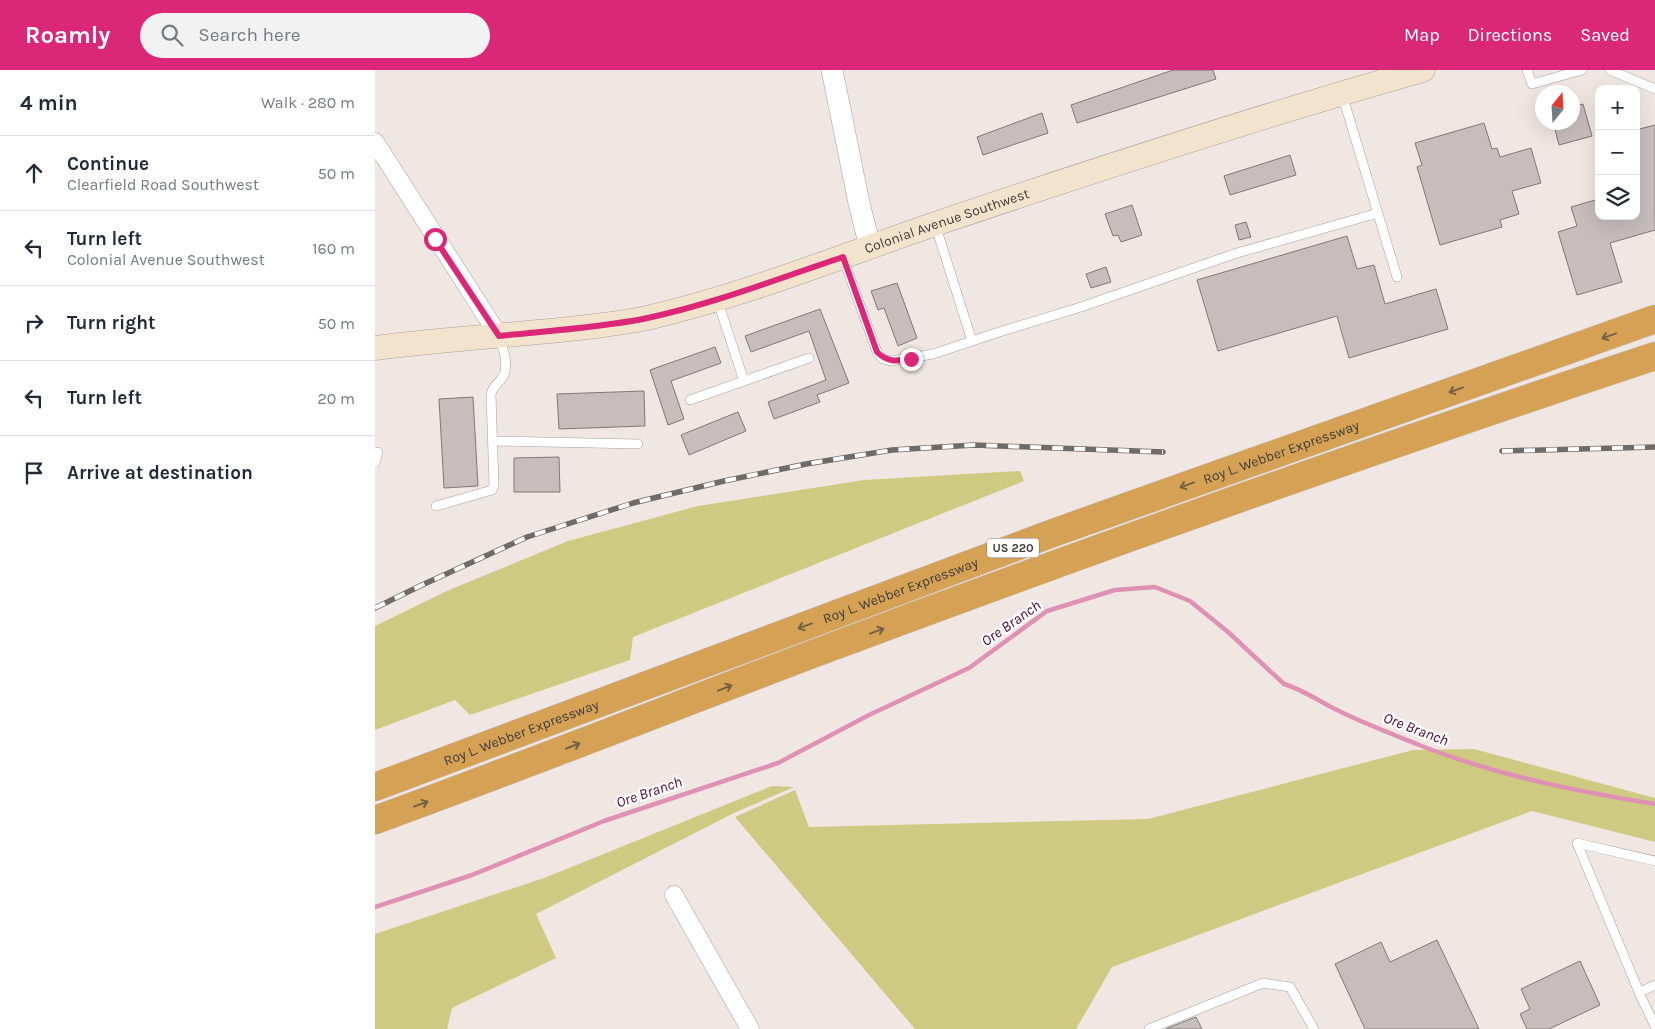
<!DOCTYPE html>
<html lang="en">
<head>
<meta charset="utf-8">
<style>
	:root { --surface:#fff; --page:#f2f2f3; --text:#1f2937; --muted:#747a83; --line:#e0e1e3; --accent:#db2777 }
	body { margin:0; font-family:Karla,sans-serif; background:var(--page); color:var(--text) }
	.controls { position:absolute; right:15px; top:15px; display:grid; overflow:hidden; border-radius:10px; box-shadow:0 5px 20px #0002 }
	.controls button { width:45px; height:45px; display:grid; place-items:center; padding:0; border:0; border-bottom:1px solid var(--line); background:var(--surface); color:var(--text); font:25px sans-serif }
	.compass { position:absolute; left:1160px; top:15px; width:45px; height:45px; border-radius:50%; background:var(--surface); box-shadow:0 5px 20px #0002; rotate:18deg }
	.stop { position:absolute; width:15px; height:15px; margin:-11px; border:4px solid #db2777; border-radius:50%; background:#fff }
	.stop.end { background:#db2777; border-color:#fff; box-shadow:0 1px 5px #0008 }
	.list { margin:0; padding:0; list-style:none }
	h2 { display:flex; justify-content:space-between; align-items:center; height:65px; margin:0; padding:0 20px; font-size:21px }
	h2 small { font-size:16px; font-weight:400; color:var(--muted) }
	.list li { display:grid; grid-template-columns:32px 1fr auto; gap:15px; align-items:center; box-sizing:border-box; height:75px; padding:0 20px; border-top:1px solid var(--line) }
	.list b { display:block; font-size:19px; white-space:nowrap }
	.list p { margin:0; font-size:16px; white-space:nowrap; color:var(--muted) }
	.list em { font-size:16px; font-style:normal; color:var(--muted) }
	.icon { flex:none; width:28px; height:28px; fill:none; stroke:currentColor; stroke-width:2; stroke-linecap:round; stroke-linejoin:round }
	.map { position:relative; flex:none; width:1280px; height:959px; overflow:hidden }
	header { display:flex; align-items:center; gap:30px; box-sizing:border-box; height:70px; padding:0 25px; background:var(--accent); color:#fff }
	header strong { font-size:24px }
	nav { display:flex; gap:28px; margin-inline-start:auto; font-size:18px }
	.search { width:350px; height:45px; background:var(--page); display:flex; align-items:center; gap:12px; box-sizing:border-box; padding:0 18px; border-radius:28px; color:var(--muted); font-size:19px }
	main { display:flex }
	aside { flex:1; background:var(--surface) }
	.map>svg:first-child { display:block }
	.green { fill:#cfca82 }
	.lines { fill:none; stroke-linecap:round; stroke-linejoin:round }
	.stream { stroke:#df91b5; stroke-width:4.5 }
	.building { fill:#c8bdbd; stroke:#817777 }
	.service-casing { stroke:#a89f9b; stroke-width:10 }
	.minor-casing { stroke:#a89f9b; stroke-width:19 }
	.tertiary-casing { stroke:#a89f9b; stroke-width:22 }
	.secondary-casing { stroke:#a89f9b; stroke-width:25 }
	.motorway-casing { stroke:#cac8c8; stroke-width:29 }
	.service { stroke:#fff; stroke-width:9 }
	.minor { stroke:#fff; stroke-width:18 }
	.tertiary { stroke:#fff; stroke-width:21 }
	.secondary { stroke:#f2e3cc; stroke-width:24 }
	.motorway { stroke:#d5a255; stroke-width:28 }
	.rail-casing { stroke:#706a68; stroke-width:5.5 }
	.rail { stroke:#fff; stroke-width:4; stroke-dasharray:11; stroke-linecap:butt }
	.oneway { stroke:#746043 }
	.route { stroke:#db2777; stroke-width:6 }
	.labels { text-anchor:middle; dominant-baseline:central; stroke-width:4.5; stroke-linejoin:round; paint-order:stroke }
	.shield { fill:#fff; stroke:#797675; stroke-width:1 }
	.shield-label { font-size:12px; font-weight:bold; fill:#403c3a }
	.street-label { font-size:14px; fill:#403c3a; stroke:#fff }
	.water-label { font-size:15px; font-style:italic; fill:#4c0630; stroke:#fff }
</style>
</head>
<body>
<header>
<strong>Roamly</strong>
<div class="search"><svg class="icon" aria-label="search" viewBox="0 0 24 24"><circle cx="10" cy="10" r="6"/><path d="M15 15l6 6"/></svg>Search here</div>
<nav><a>Map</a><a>Directions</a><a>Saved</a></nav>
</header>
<main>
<aside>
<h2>4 min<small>Walk · 280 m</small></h2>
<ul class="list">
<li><svg class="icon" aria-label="ahead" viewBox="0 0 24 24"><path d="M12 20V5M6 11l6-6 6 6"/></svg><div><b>Continue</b><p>Clearfield Road Southwest</p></div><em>50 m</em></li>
<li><svg class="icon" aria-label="left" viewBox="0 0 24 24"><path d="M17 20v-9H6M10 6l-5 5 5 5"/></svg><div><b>Turn left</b><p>Colonial Avenue Southwest</p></div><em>160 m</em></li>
<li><svg class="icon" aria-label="right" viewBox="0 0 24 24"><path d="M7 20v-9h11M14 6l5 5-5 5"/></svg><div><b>Turn right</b></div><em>50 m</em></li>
<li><svg class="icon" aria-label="left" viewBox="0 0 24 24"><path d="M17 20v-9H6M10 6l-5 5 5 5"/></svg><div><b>Turn left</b></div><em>20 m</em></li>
<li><svg class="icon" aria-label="arrive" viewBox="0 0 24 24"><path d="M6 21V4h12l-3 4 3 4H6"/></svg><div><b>Arrive at destination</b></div></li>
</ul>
</aside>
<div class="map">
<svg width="1280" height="959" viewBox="0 0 1280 959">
	<rect width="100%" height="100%" fill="#f1e7e2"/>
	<path class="green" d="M 645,401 L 649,411 L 258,567 L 255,590 L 95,645 L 80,630 L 0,660 L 0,556 L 74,520 L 193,471 L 323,436 L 489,410 Z
		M 1099,679 L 1280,728 L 1280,772 L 1157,741 L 737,897 L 701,959 L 540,959 L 360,747 L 420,720 L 434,757 L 773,749 L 1038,680 Z
		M 397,716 L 419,717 L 359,743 L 161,844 L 181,888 L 77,938 L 72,959 L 0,959 L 0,864 L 169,808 Z"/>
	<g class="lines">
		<path class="stream" d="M 0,837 L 97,805 L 229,751 L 403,693 L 494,645 L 594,598 L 672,541 L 740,520 L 780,517 L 815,531 L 853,562 L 909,614 C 929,620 945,632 964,641 C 990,654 1018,664 1044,675 C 1120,705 1200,721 1280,734"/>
	</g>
	<path class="building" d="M 798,0 L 838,0 L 841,9 L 702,53 L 696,35 Z
		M 1208,34 L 1217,66 L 1184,75 L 1178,52 L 1198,52 L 1198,36 Z
		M 667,43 L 673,63 L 608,85 L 602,67 Z
		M 1109,53 L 1117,79 L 1122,78 L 1125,87 L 1156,78 L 1166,113 L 1137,121 L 1144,144 L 1125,150 L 1127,157 L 1065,175 L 1042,97 L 1047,95 L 1040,73 Z
		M 1280,55 L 1280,160 L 1235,173 L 1247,212 L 1202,225 L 1183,162 L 1202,156 L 1196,137 L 1224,129 L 1224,146 L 1261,146 L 1261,60 Z
		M 915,85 L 921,105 L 855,125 L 849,106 Z
		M 757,135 L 767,165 L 746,172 L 743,165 L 738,166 L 730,144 Z
		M 871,152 L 876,167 L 864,170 L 860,155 Z
		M 972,166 L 982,199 L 999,195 L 1010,234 L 1061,219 L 1073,259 L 974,288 L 962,246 L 843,281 L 822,210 Z
		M 731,197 L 736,212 L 716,218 L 711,204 Z
		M 522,213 L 542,268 L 523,276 L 509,238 L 503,240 L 496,221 Z
		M 445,239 L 474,313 L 442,325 L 445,332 L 399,349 L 393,332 L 451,310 L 434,261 L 376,282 L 370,266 Z
		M 340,277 L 346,293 L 296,311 L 309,349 L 293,355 L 275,300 Z
		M 269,321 L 270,356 L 184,359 L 182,324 Z
		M 98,327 L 103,416 L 69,418 L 64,329 Z
		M 363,342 L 371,361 L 314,385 L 306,365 Z
		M 184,387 L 185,422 L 139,422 L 139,388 Z
		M 1062,870 L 1104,959 L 990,959 L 960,894 L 1006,872 L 1015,892 Z
		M 1205,891 L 1225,935 L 1174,959 L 1152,959 L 1145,944 L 1155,939 L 1146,919 Z
		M 821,947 L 827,959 L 791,959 L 795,957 Z"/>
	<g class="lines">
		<g class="service-casing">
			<path id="service" d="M 1152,0 L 1157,14 L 1207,0
				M 1235,0 L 1280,19
				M 967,24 L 1022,207
				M 560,154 L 597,271
				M 468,188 L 502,282 L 508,289 L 516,291 L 558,284 L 621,263 L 706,237 L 862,183 L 1003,143
				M 342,229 L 369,311
				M 315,330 L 434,288
				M 118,371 L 263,374
				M 0,393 L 3,382
				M 61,436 L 117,420 L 119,415 L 116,325 C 117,316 123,314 127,308 C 135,297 128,278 124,267
				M 1280,791 L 1202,773 L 1266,927 L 1280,956
				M 1265,922 L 1280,915
				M 774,959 L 888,913 L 915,917 L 939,959"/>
		</g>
		<g class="minor-casing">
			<path id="minor" d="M 0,72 L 124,266
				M 299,825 L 375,959"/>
		</g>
		<g class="tertiary-casing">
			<path id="tertiary" d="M 457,0 L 484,133 L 495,177"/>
		</g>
		<g class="secondary-casing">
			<g id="secondary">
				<path id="s1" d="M 0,278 C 62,270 123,266 185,260 C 214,257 243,254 272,248 C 371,225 466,186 563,153 C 723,99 885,46 1048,0"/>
			</g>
		</g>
		<g class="motorway-casing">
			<g id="motorway">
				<path id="s2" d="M 0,717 L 678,463 L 1280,249"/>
				<path d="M 0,750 C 146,697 290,640 435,585 C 715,480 996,380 1280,286"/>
			</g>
		</g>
		<use href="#service" class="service"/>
		<use href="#minor" class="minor"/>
		<use href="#tertiary" class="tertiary"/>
		<use href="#secondary" class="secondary"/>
		<use href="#motorway" class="motorway"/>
		<g class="rail-casing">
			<path id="rail" d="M 1127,381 L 1280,377
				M 0,538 L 47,515 L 152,467 L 258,433 L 349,411 L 431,394 L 517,380 L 599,375 L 788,382"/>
		</g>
		<use href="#rail" class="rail"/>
	</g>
	<defs><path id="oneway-shaft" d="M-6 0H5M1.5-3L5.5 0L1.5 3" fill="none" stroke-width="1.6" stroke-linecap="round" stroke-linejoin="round" transform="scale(1.25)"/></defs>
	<g class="oneway">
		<use href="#oneway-shaft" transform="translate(1234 266) rotate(160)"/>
		<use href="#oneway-shaft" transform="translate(1081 320) rotate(160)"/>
		<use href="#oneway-shaft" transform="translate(812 415) rotate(160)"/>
		<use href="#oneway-shaft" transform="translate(430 556) rotate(160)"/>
		<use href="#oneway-shaft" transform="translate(502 561) rotate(-20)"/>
		<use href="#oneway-shaft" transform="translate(350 618) rotate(-21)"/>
		<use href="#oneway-shaft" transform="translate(198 676) rotate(-21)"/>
		<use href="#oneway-shaft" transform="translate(46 734) rotate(-20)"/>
	</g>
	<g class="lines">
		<path class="route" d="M 60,169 L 124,266 C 172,261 220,258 268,249 C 336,235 402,209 468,187 L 502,282 C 513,293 522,291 536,289"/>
	</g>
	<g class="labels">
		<rect class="shield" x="612" y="468.5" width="52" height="19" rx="4"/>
		<g class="shield-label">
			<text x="638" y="478">US 220</text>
		</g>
		<g class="street-label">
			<text stroke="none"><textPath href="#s1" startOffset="589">Colonial Avenue Southwest</textPath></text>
			<text stroke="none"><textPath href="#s2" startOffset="966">Roy L. Webber Expressway</textPath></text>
			<text stroke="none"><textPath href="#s2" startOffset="561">Roy L. Webber Expressway</textPath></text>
			<text stroke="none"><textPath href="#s2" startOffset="156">Roy L. Webber Expressway</textPath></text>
		</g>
		<g class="water-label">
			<text transform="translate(636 553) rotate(-35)">Ore Branch</text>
			<text transform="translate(1041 659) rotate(21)">Ore Branch</text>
			<text transform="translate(274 722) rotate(-19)">Ore Branch</text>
		</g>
	</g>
</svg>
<div class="controls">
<button>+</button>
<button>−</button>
<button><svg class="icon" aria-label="layers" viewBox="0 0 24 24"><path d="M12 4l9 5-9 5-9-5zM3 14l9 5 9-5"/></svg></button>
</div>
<svg class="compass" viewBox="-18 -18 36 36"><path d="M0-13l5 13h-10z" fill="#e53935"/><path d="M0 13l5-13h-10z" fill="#747a83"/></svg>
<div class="stop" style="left:60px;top:169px"></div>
<div class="stop end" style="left:536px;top:289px"></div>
</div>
</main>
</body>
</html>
